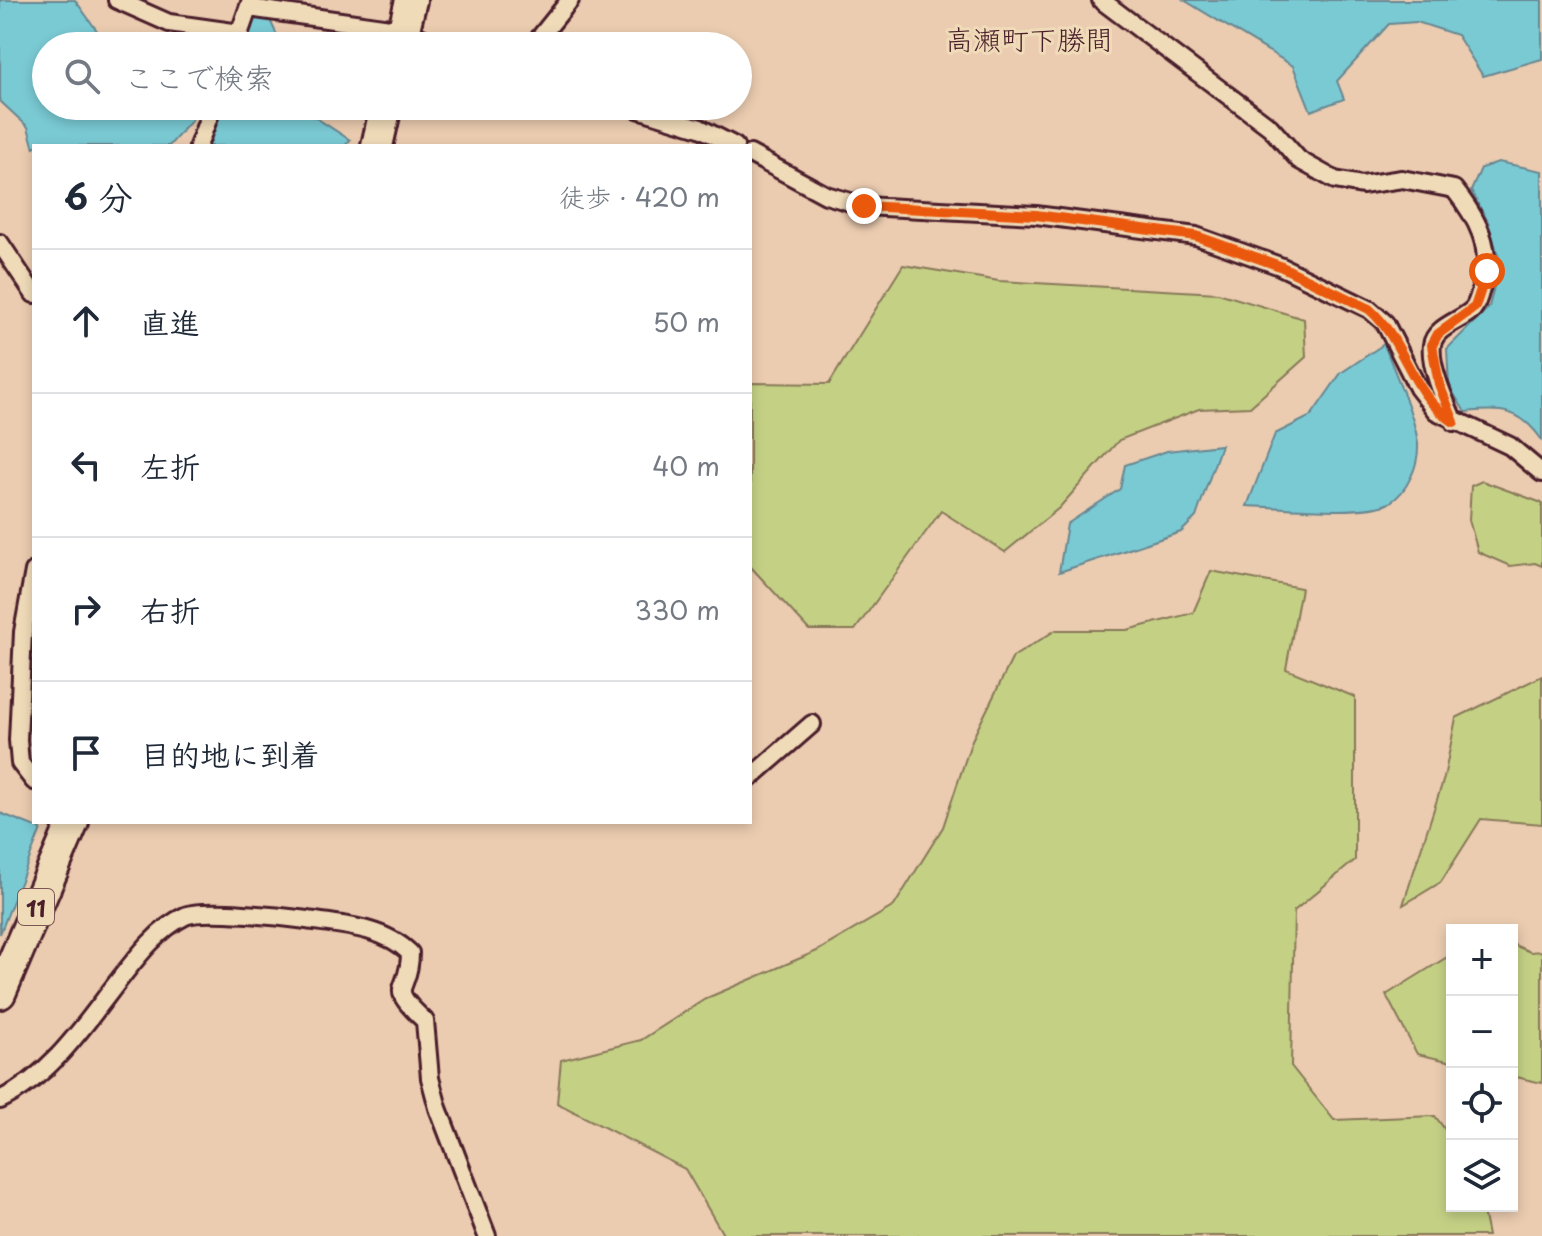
<!DOCTYPE html>
<html lang="ja">
<head>
<meta charset="utf-8">
<style>
	:root { --surface:#fff; --page:#f2f2f3; --text:#1f2937; --muted:#747a83; --line:#e0e1e3 }
	body { margin:0; font-family:"Playpen Sans","Klee One",sans-serif; background:var(--page); color:var(--text) }
	.controls { position:absolute; right:24px; bottom:24px; display:grid; overflow:hidden; border-radius:0px; box-shadow:0 4px 12px #0003 }
	.controls button { width:72px; height:72px; display:grid; place-items:center; padding:0; border:0; border-bottom:2px solid var(--line); background:var(--surface); color:var(--text); font:40px sans-serif }
	.stop { position:absolute; width:24px; height:24px; margin:-18px; border:6px solid #ea580c; border-radius:50%; background:#fff }
	.stop.end { background:#ea580c; border-color:#fff; box-shadow:0 2px 8px #0008 }
	.list { margin:0; padding:0; list-style:none }
	h2 { display:flex; justify-content:space-between; align-items:center; height:104px; margin:0; padding:0 32px; font-size:34px }
	h2 small { font-size:26px; font-weight:400; color:var(--muted) }
	.list li { display:grid; grid-template-columns:52px 1fr auto; gap:24px; align-items:center; box-sizing:border-box; height:144px; padding:0 32px; border-top:2px solid var(--line) }
	.list b { display:block; font-size:30px; white-space:nowrap }
	.list em { font-size:26px; font-style:normal; color:var(--muted) }
	.icon { flex:none; width:44px; height:44px; fill:none; stroke:currentColor; stroke-width:2; stroke-linecap:round; stroke-linejoin:round }
	.map { position:relative; flex:none; width:1542px; height:1236px; overflow:hidden }
	.search { position:absolute; background:var(--surface); box-shadow:0 4px 12px #0003; left:32px; top:32px; width:720px; height:88px; display:flex; align-items:center; gap:20px; box-sizing:border-box; padding:0 28px; border-radius:44px; color:var(--muted); font-size:30px }
	.panel { position:absolute; background:var(--surface); box-shadow:0 4px 12px #0003; left:32px; top:144px; width:720px; height:680px; border-radius:0px }
	.map>svg:first-child { display:block }
	.green { fill:#c4d185; stroke:#877858; stroke-width:2 }
	.water { fill:#7acad4; stroke:#678690; stroke-width:2 }
	.lines { fill:none; stroke-linecap:round; stroke-linejoin:round }
	.street-casing { stroke:#4a1f2b; stroke-width:22 }
	.highway-casing { stroke:#4a1f2b; stroke-width:36 }
	.street { stroke:#f0dbb9; stroke-width:16 }
	.highway { stroke:#f0dbb9; stroke-width:30 }
	.route { stroke:#ea580c; stroke-width:10 }
	.labels { text-anchor:middle; dominant-baseline:central; stroke-width:6; stroke-linejoin:round; paint-order:stroke }
	.shield { fill:#f0dbb9; stroke:#7c5756; stroke-width:2 }
	.shield-label { font-size:22px; font-weight:bold; fill:#4a1f2b }
	.quarter-label { font-size:28px; fill:#4a1f2b; stroke:#f0dbb9 }
</style>
</head>
<body>
<div class="map">
<svg width="1542" height="1236" viewBox="0 0 1542 1236">
	<rect width="100%" height="100%" fill="#ebccb0"/>
	<filter id="ink" filterUnits="userSpaceOnUse"><feTurbulence type="fractalNoise" baseFrequency=".0125" numOctaves="2"/><feDisplacementMap in="SourceGraphic" scale="16" xChannelSelector="R" yChannelSelector="G"/><feConvolveMatrix kernelMatrix="1 2 1 2 8 2 1 2 1" color-interpolation-filters="sRGB"/></filter>
	<g filter="url(#ink)">
		<path class="green" d="M 903,265 L 999,281 L 1218,293 L 1304,319 L 1306,357 L 1250,407 L 1199,409 L 1119,440 L 1059,508 L 1005,552 L 941,511 L 855,630 L 809,630 L 750,566 L 750,383 L 829,384 Z
			M 1482,481 L 1542,503 L 1542,566 L 1535,563 L 1510,566 L 1478,552 L 1469,520 L 1471,486 Z
			M 1211,571 L 1301,588 L 1286,669 L 1355,697 L 1355,860 L 1294,911 L 1291,1066 L 1334,1120 L 1435,1116 L 1452,1139 L 1452,1206 L 1482,1206 L 1488,1236 L 724,1236 L 685,1169 L 557,1103 L 561,1060 L 641,1040 L 707,998 L 817,951 L 894,906 L 943,827 L 972,740 L 1013,657 L 1056,630 L 1127,630 L 1193,613 Z
			M 1542,676 L 1542,824 L 1481,819 L 1441,882 L 1403,905 L 1444,778 L 1456,718 Z
			M 1512,944 L 1530,952 L 1542,951 L 1542,1083 L 1512,1076 Z
			M 1452,954 L 1452,1062 L 1417,1054 L 1386,995 Z"/>
		<path class="water" d="M 0,0 L 75,0 L 108,46 L 46,46 L 46,106 L 188,106 L 192,120 L 169,146 L 34,146 L 34,149 L 28,127 L 0,101 Z
			M 1184,0 L 1542,0 L 1542,59 L 1483,76 L 1457,35 L 1417,22 L 1389,24 L 1337,81 L 1344,99 L 1311,111 L 1293,66 Z
			M 253,17 L 270,20 L 282,46 L 243,46 Z
			M 221,106 L 304,106 L 307,112 L 350,140 L 345,146 L 207,146 Z
			M 1498,162 L 1542,171 L 1542,440 C 1520,408 1502,409 1465,412 L 1449,386 L 1447,349 L 1489,307 L 1500,262 L 1488,222 L 1471,191 L 1481,168 Z
			M 1384,344 C 1394,372 1415,415 1418,444 C 1419,464 1408,492 1389,503 C 1365,516 1278,507 1247,506 L 1275,434 L 1311,416 L 1341,373 Z
			M 1221,445 L 1196,517 L 1181,532 L 1059,572 L 1067,524 L 1120,489 L 1125,465 L 1167,451 Z
			M 0,813 L 41,829 L 0,934 Z"/>
		<g class="lines">
			<g class="street-casing">
				<path id="street" d="M 117,0 L 169,23 L 240,33
					M 1101,0 L 1270,127 L 1299,160 L 1335,180 L 1362,185 L 1402,179 L 1454,189 C 1477,218 1494,248 1482,285 C 1480,292 1478,303 1473,309 C 1462,321 1435,326 1432,345 C 1429,366 1446,403 1454,422
					M 249,8 L 404,30 L 440,46
					M 235,46 L 251,0
					M 533,46 L 570,0
					M 628,106 L 700,128 L 735,146
					M 198,146 L 213,106
					M 750,154 L 826,195 L 864,206 L 1036,215 L 1196,236 L 1280,266 L 1369,309 L 1385,323 L 1418,388 L 1436,411 L 1510,446 L 1542,473
					M 0,243 L 34,294
					M 34,571 L 23,632 L 18,740 L 20,763 L 34,781
					M 750,778 L 812,724
					M 0,1100 C 52,1075 85,1024 119,980 C 137,957 158,929 185,916 C 202,908 285,917 307,920 C 341,925 384,927 410,953 C 410,995 384,983 425,1021 L 430,1078 L 438,1108 L 487,1236"/>
			</g>
			<g class="highway-casing">
				<path id="highway" d="M 400,46 L 411,0
					M 377,146 L 386,106
					M 0,993 L 73,822"/>
			</g>
			<use href="#street" class="street"/>
			<use href="#highway" class="highway"/>
		</g>
	</g>
	<g class="lines" filter="url(#ink)">
		<path class="route" d="M 864,206 L 1036,215 L 1196,236 L 1280,266 L 1369,309 C 1406,341 1410,395 1454,422 L 1439,384 L 1432,345 L 1438,334 L 1475,307 L 1487,271"/>
	</g>
	<g class="labels">
		<rect class="shield" x="18" y="889" width="36" height="36" rx="6"/>
		<g class="shield-label">
			<text x="36" y="907">11</text>
		</g>
		<g class="quarter-label">
			<text x="1029" y="38">高瀬町下勝間</text>
		</g>
	</g>
</svg>
<div class="controls">
<button>+</button>
<button>−</button>
<button><svg class="icon" aria-label="locate" viewBox="0 0 24 24"><circle cx="12" cy="12" r="6"/><path d="M12 2v4M12 18v4M2 12h4M18 12h4"/></svg></button>
<button><svg class="icon" aria-label="layers" viewBox="0 0 24 24"><path d="M12 4l9 5-9 5-9-5zM3 14l9 5 9-5"/></svg></button>
</div>
<div class="stop" style="left:1487px;top:271px"></div>
<div class="stop end" style="left:864px;top:206px"></div>
<div class="search"><svg class="icon" aria-label="search" viewBox="0 0 24 24"><circle cx="10" cy="10" r="6"/><path d="M15 15l6 6"/></svg>ここで検索</div>
<section class="panel">
<h2>6 分<small>徒歩 · 420 m</small></h2>
<ul class="list">
<li><svg class="icon" aria-label="ahead" viewBox="0 0 24 24"><path d="M12 20V5M6 11l6-6 6 6"/></svg><div><b>直進</b></div><em>50 m</em></li>
<li><svg class="icon" aria-label="left" viewBox="0 0 24 24"><path d="M17 20v-9H6M10 6l-5 5 5 5"/></svg><div><b>左折</b></div><em>40 m</em></li>
<li><svg class="icon" aria-label="right" viewBox="0 0 24 24"><path d="M7 20v-9h11M14 6l5 5-5 5"/></svg><div><b>右折</b></div><em>330 m</em></li>
<li><svg class="icon" aria-label="arrive" viewBox="0 0 24 24"><path d="M6 21V4h12l-3 4 3 4H6"/></svg><div><b>目的地に到着</b></div></li>
</ul>
</section>
</div>
</body>
</html>
